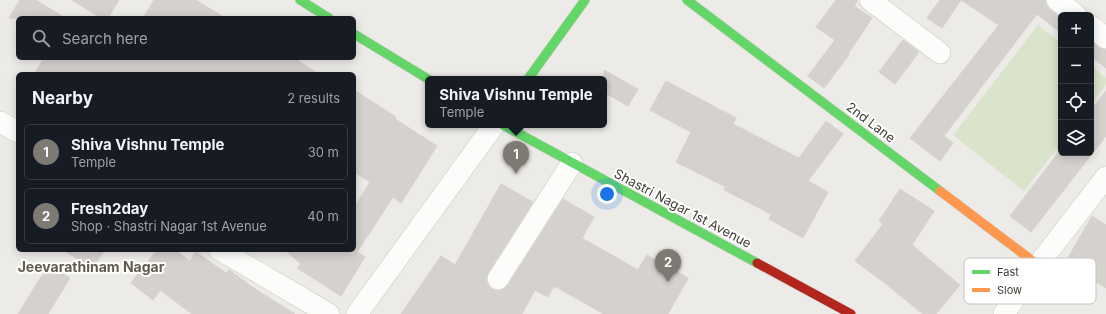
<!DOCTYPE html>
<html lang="en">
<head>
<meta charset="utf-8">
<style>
	:root { --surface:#171b24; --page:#242831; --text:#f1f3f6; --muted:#9ea1a6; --line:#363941; --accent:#7d7973 }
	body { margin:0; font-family:Inter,sans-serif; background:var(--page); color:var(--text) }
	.controls { position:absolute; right:12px; top:12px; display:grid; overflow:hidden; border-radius:6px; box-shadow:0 2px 10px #0003 }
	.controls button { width:36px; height:36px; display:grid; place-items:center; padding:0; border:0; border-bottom:1px solid var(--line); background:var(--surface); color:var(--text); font:20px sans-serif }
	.you { position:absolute; left:607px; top:194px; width:14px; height:14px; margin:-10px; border:3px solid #fff; border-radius:50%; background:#1a73e8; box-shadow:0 0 0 6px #1a73e833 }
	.badge { display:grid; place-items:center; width:26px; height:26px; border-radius:50%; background:var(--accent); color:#fff; font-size:13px; font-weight:700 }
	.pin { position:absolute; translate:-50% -33px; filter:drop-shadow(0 1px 2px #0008) }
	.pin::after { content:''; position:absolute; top:21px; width:14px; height:12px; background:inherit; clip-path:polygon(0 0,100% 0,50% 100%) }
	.popup { position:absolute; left:425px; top:76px; width:182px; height:52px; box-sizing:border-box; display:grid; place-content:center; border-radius:6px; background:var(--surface); filter:drop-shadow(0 1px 3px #0005); font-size:13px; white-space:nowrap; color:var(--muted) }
	.popup b { font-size:15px; color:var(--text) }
	.popup::after { content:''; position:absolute; left:50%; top:100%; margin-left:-8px; border:8px solid transparent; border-top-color:var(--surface) }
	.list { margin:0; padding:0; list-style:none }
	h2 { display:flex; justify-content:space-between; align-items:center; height:52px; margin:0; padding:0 16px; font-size:17px }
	h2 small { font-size:13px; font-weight:400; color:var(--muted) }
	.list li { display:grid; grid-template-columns:26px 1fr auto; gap:12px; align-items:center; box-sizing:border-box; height:56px; margin:0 8px 8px; padding:0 8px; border:1px solid var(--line); border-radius:6px }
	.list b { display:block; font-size:15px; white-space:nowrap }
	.list p { margin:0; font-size:13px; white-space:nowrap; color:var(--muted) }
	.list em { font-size:13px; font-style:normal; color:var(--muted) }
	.icon { flex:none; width:22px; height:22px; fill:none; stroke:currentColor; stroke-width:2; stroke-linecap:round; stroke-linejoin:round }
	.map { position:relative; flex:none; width:1106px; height:314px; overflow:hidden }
	.search { position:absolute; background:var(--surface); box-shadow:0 2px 10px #0003; left:16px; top:16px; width:340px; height:44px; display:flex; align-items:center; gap:10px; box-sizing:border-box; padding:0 14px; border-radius:6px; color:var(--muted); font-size:15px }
	.panel { position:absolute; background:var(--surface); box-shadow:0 2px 10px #0003; left:16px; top:72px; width:340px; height:180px; border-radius:6px }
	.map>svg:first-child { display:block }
	.green { fill:#dae4ca }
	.building { fill:#d5d2ce; stroke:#d5d2cd }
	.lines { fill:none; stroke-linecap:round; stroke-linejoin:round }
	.street-casing { stroke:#c9c7c3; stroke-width:22 }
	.fast-casing { stroke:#cbc8bf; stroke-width:10 }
	.slow-casing { stroke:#cbc8bf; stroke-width:10 }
	.jam-casing { stroke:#cbc8bf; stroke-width:10 }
	.street { stroke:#fcfcfb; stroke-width:21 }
	.fast { stroke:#63d668; stroke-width:9 }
	.slow { stroke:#ff974d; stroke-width:9 }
	.jam { stroke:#b3261e; stroke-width:9 }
	.labels { text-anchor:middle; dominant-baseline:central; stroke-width:4; stroke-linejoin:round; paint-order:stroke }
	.street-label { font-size:13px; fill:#413c35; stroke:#fff }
	.neighbourhood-label { font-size:14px; font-weight:bold; fill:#625a4e; stroke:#fff }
	.key { fill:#fff; stroke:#c6c4c2; stroke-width:1 }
	.key-label { font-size:11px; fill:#413c35 }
</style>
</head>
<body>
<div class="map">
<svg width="1106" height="314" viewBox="0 0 1106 314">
	<rect width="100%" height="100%" fill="#edebe7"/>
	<path class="green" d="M 1038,25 L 1061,43 L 1061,143 L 1024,191 L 953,135 Z
		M 1091,66 L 1106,78 L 1106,85 L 1091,104 Z"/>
	<path class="building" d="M 20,0 L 36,0 L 65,18 L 9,18 Z
		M 72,0 L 119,0 L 108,18 L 101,18 Z
		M 154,0 L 196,0 L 225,18 L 143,18 Z
		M 836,0 L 858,0 L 854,6 L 872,18 L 848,54 L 849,55 L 824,88 L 808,76 L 835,40 L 816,27 Z
		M 940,0 L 1045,0 L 1046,5 L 1049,9 L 1061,18 L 1061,33 L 1037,14 L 944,136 L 953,143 L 940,161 L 910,138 L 999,25 L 961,0 L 942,28 L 927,18 Z
		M 903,40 L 919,52 L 895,84 L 879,72 Z
		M 1091,41 L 1099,48 L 1106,50 L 1106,68 L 1091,56 Z
		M 44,58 L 294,58 L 319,74 L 34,74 Z
		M 604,70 L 638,89 L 628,106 L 604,92 Z
		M 666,81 L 736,118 L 733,124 L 799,158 L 826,121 L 843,134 L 808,181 L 828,192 L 803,238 L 769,219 L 771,214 L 724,190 L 726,187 L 676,162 L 691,132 L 650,110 Z
		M 354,90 L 396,117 L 395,119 L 437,146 L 401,203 L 393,197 L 357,252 L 365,257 L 341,296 L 297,268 L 301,264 L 285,250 L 354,250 L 354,208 L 370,182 L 354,172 Z
		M 1106,91 L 1106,136 L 1031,232 L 1010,216 L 1058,153 L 1091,153 L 1091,110 Z
		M 501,184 L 533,202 L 488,273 L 486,279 L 487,284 L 491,289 L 498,291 L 504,289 L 508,285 L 563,199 L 594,217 L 582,238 L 638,270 L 647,255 L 688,278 L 668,314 L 604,314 L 554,286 L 548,297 L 535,290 L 522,314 L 401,314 L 441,256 L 455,265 Z
		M 900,189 L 934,211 L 912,245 L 960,285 L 936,314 L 923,314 L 886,284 L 855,261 L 883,224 L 879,221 Z
		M 1092,216 L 1106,225 L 1106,288 L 1065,263 Z
		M 63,250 L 104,250 L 93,268 Z
		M 157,250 L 175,250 L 190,261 L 196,252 L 226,273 L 229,270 L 255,289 L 295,314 L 192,314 L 160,290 L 153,300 L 131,283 Z
		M 49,264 L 70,278 L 48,314 L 18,314 Z"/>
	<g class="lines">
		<g class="street-casing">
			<path id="street" d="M 870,0 L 940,53
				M 1057,0 L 1076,15
				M 1091,26 L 1106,38
				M 0,122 L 18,132
				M 220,250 L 329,314
				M 498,279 L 572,163
				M 357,314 L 494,125
				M 1004,314 L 1038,265 L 1106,177"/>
		</g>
		<g class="fast-casing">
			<path id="fast" d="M 300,0 L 329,18
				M 687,0 L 940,191
				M 354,34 L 428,79
				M 528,79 L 585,0
				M 503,125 L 757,263"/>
		</g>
		<g class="slow-casing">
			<path id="slow" d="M 940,191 L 1038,265"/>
		</g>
		<g class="jam-casing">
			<path id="jam" d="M 757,263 L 851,314"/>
		</g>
		<use href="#street" class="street"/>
		<use href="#fast" class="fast"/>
		<use href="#slow" class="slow"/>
		<use href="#jam" class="jam"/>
	</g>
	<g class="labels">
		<g class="street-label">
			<text transform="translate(871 122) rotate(37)">2nd Lane</text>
			<text transform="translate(683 208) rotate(28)">Shastri Nagar 1st Avenue</text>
		</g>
		<g class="neighbourhood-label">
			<text x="91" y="266">Jeevarathinam Nagar</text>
		</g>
	</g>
	<rect x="964" y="258" width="132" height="46" rx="6" class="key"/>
	<rect x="972" y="270" width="18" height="4" fill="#63d668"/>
	<rect x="972" y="288" width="18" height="4" fill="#ff974d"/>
	<g class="key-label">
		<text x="997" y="276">Fast</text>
		<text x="997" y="294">Slow</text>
	</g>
</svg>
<div class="controls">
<button>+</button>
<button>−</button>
<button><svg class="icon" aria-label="locate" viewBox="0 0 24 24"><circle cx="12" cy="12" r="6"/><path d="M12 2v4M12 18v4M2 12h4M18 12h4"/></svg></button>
<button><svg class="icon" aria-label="layers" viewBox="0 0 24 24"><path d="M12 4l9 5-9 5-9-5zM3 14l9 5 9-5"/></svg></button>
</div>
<div class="you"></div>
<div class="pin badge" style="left:516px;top:174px">1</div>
<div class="popup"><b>Shiva Vishnu Temple</b>Temple</div>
<div class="pin badge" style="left:668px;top:282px">2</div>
<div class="search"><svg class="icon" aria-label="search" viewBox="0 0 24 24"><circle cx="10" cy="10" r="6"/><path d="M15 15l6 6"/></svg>Search here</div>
<section class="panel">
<h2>Nearby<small>2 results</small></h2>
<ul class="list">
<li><span class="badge">1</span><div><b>Shiva Vishnu Temple</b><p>Temple</p></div><em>30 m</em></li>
<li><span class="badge">2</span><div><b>Fresh2day</b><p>Shop · Shastri Nagar 1st Avenue</p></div><em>40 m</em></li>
</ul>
</section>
</div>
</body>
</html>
